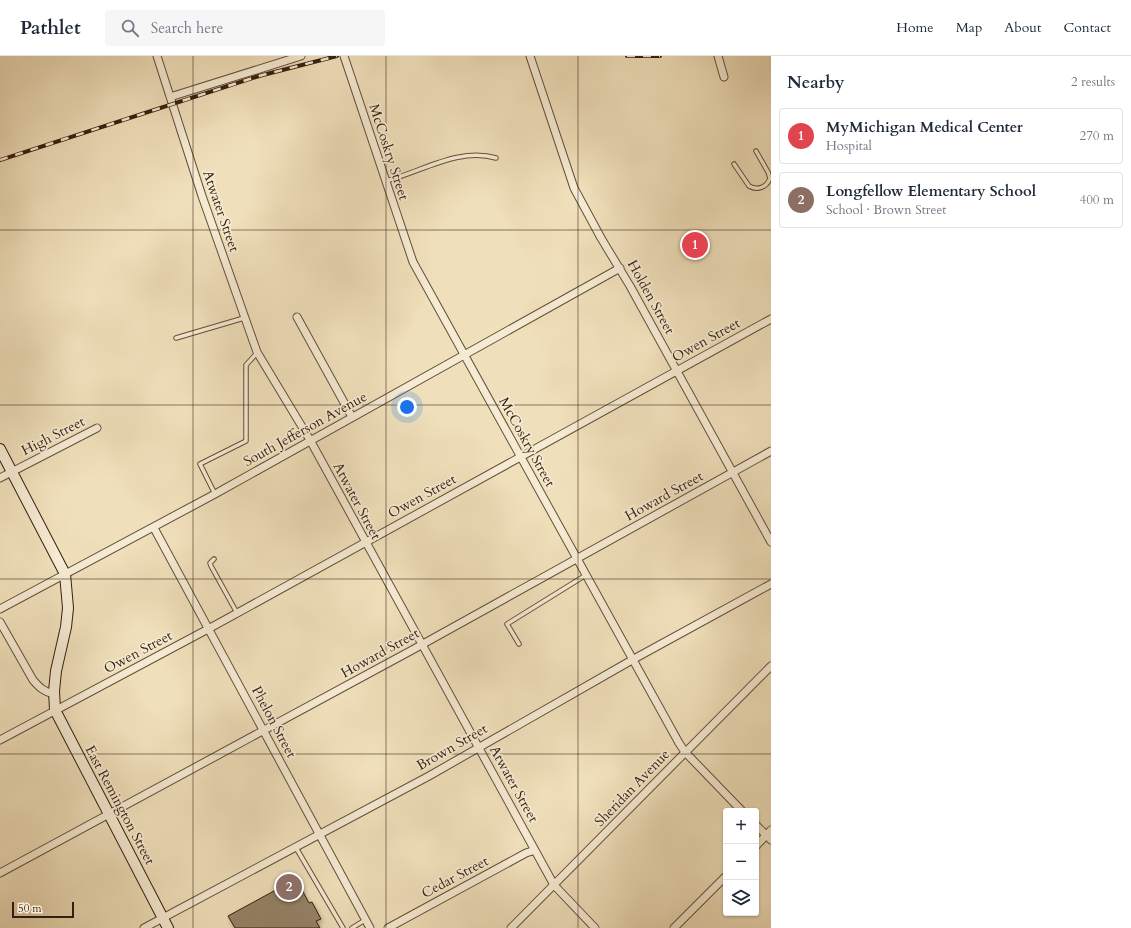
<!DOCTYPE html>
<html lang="en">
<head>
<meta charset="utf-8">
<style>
	:root { --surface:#fff; --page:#f6f6f7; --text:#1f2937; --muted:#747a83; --line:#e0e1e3; --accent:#111827 }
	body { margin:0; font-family:Cardo,serif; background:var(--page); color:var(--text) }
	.controls { position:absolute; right:12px; bottom:12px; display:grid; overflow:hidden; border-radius:4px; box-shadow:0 1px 3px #0004 }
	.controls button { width:36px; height:36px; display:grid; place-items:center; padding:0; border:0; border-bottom:1px solid var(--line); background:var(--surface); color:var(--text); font:20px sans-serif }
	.scale { position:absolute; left:12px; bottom:10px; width:62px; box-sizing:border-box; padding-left:4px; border:2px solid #351f0e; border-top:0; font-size:11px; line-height:14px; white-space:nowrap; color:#351f0e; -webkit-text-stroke:3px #f5ead2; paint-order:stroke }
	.you { position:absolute; left:407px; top:351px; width:14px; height:14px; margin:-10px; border:3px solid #fff; border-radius:50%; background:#1a73e8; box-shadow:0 0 0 6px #1a73e833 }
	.badge { display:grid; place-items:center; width:26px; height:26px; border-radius:50%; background:var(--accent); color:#fff; font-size:13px; font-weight:700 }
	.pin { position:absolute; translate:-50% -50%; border:2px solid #fff; box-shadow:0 1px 4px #0006 }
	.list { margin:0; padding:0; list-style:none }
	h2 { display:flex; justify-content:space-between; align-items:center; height:52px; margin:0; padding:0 16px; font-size:17px }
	h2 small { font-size:13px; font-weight:400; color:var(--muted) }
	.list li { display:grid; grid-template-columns:26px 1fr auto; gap:12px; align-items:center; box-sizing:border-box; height:56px; margin:0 8px 8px; padding:0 8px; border:1px solid var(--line); border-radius:4px }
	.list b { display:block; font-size:15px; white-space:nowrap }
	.list p { margin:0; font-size:13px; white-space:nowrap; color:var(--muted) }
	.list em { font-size:13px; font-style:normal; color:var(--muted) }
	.icon { flex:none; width:22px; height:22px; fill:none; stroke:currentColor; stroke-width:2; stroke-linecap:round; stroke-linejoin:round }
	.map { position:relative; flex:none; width:771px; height:872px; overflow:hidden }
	header { display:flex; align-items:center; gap:24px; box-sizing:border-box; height:56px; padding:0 20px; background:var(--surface); border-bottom:1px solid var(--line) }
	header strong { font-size:19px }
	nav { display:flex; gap:22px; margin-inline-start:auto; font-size:14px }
	.search { width:280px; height:36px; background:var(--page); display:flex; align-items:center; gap:10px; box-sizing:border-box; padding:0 14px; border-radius:4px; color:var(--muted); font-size:15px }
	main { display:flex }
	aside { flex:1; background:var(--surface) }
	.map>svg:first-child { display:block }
	.building { fill:#968367; stroke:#351f0e; filter:url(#shadow) }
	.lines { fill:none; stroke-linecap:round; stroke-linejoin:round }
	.service-casing { stroke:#644f39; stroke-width:5.5 }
	.minor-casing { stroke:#644f39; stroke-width:9 }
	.secondary-casing { stroke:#351f0e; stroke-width:12 }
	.service { stroke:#f5ead2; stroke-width:3.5 }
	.minor { stroke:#f5ead2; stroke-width:7 }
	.secondary { stroke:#f5ead2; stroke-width:10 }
	.rail-casing { stroke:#351f0e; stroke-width:4 }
	.rail { stroke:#f5ead2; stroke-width:2.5; stroke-dasharray:8; stroke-linecap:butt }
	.grid { fill:none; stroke:#351f0e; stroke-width:1; stroke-opacity:0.55 }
	.labels { text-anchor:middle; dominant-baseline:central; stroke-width:3.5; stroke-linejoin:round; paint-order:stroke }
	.street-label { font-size:14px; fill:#351f0e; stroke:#f5ead2 }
</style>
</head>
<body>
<header>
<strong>Pathlet</strong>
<div class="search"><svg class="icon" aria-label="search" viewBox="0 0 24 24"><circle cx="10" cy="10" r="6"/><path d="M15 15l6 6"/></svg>Search here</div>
<nav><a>Home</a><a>Map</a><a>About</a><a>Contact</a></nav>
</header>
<main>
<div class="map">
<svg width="771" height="872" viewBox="0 0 771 872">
	<defs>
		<filter id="shadow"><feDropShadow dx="1.5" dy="2.5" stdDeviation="2" flood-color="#0004"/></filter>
	</defs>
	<rect width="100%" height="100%" fill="#efdfba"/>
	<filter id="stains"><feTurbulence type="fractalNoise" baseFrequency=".005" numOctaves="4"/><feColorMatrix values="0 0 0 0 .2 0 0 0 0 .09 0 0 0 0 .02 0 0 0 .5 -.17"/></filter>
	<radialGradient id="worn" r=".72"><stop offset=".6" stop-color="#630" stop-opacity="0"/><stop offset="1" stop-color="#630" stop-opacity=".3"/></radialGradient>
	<path class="building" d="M 296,823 L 309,847 L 312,846 L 321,863 L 316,865 L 320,872 L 235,872 L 228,860 Z"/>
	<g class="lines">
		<g class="service-casing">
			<path id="service" d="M 734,108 L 749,130 C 758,135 767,131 770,122 L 768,116 L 756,95
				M 386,125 C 421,116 459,91 496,102
				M 176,282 L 244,262
				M 215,438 L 200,408 L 246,385 L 246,309 L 257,297
				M 214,503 L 210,507 L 211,510 L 237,557
				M 519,588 L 507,568 L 586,519
				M 295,790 L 343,872
				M 352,872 L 365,864"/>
		</g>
		<g class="minor-casing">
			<path id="minor" d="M 157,0 L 202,140 L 257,296 L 310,384 L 554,829 L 595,872
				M 344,0 L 413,206 L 679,687 L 685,696 L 742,755
				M 530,0 L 574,132 L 601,182 L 630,230 L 771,486
				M 718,0 L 724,21
				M 170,41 L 301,0
				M 297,261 L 352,361
				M 0,422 L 97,372
				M 154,472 L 370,872
				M 0,553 L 215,438 L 620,212
				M 0,566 L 33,624 C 39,631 44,636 54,638
				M 0,684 L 210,572 L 771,263
				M 756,769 L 771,784
				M 756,790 L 771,774
				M 0,817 L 414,593 L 771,395
				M 144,872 L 429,720 L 632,604 L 771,528
				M 388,872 L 526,797 L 535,794
				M 511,872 L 771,610
				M 674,872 L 726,820"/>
		</g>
		<g class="secondary-casing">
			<path id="secondary" d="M 0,393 L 65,518 L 68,552 L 66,571 L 56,615 L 54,635 L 55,654 L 168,872"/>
		</g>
		<use href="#service" class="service"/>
		<use href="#minor" class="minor"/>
		<use href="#secondary" class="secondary"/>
		<g class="rail-casing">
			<path id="rail" d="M 627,0 L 660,0
				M 0,104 L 259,20 L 337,0"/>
		</g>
		<use href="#rail" class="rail"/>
	</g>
	<path class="grid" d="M 193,0 L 193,872M 386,0 L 386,872M 578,0 L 578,872M 0,174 L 771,174M 0,349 L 771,349M 0,523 L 771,523M 0,698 L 771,698"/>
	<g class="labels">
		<g class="street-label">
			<text transform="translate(389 96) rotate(72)">McCoskry Street</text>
			<text transform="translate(221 155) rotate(71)">Atwater Street</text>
			<text transform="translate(651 241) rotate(61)">Holden Street</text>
			<text transform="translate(706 284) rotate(-29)">Owen Street</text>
			<text transform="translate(305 373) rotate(-29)">South Jefferson Avenue</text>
			<text transform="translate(53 380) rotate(-27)">High Street</text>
			<text transform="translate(527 386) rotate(61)">McCoskry Street</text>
			<text transform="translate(422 440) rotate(-29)">Owen Street</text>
			<text transform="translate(664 440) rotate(-29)">Howard Street</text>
			<text transform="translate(357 445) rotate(62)">Atwater Street</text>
			<text transform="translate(138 596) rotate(-28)">Owen Street</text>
			<text transform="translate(380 597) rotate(-29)">Howard Street</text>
			<text transform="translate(274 666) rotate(62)">Phelon Street</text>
			<text transform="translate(452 691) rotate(-30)">Brown Street</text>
			<text transform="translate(514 728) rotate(61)">Atwater Street</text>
			<text transform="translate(632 732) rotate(-46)">Sheridan Avenue</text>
			<text transform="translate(120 749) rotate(62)">East Remington Street</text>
			<text transform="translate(455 821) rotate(-28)">Cedar Street</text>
		</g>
	</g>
	<rect width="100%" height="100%" filter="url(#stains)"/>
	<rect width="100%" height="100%" fill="url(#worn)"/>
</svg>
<div class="controls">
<button>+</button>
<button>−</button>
<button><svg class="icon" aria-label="layers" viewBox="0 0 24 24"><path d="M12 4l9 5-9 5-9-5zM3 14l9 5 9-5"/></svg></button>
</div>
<div class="scale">50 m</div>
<div class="you"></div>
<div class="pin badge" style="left:695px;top:189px;background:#e0444e">1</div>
<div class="pin badge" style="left:289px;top:831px;background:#8d6e63">2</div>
</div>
<aside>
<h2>Nearby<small>2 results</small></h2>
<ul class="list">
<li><span class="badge" style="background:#e0444e">1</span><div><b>MyMichigan Medical Center</b><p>Hospital</p></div><em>270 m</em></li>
<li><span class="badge" style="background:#8d6e63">2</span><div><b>Longfellow Elementary School</b><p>School · Brown Street</p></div><em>400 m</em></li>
</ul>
</aside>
</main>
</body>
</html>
